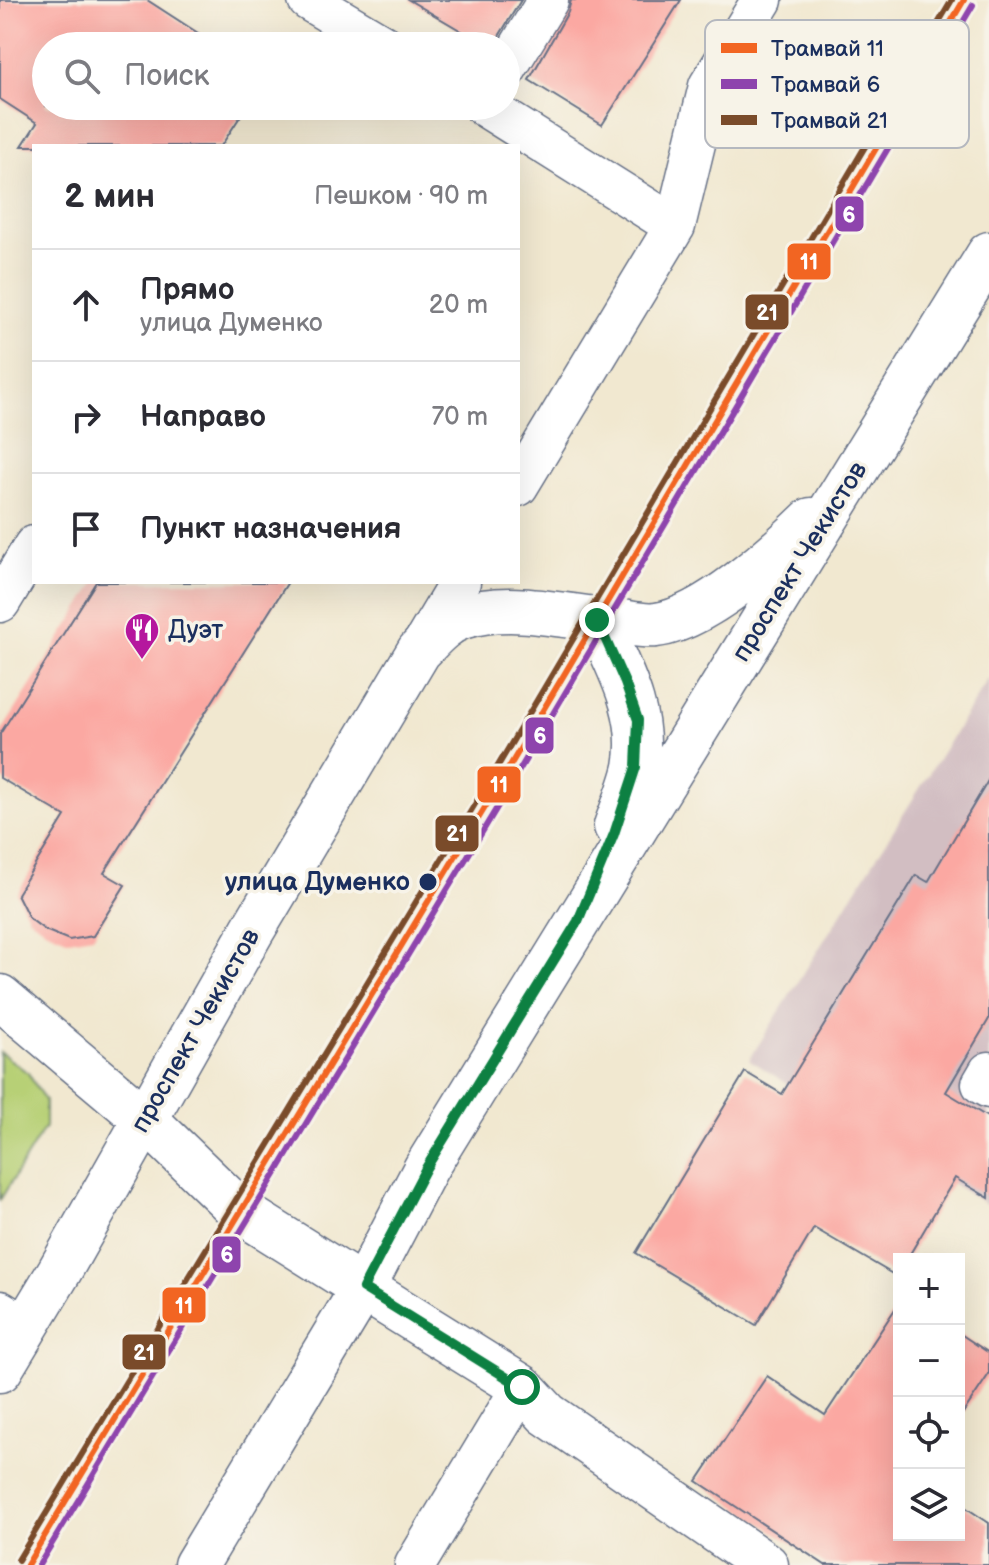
<!DOCTYPE html>
<html lang="ru">
<head>
<meta charset="utf-8">
<style>
	:root { --surface:#fff; --page:#f2f2f3; --text:#2b2b33; --muted:#7c7c81; --line:#e1e1e2 }
	body { margin:0; font-family:"Balsamiq Sans",sans-serif; background:var(--page); color:var(--text) }
	.controls { position:absolute; right:24px; bottom:24px; display:grid; overflow:hidden; border-radius:0px; box-shadow:0 8px 32px #0002 }
	.controls button { width:72px; height:72px; display:grid; place-items:center; padding:0; border:0; border-bottom:2px solid var(--line); background:var(--surface); color:var(--text); font:40px sans-serif }
	.stop { position:absolute; width:24px; height:24px; margin:-18px; border:6px solid #0b8043; border-radius:50%; background:#fff }
	.stop.end { background:#0b8043; border-color:#fff; box-shadow:0 2px 8px #0008 }
	.list { margin:0; padding:0; list-style:none }
	h2 { display:flex; justify-content:space-between; align-items:center; height:104px; margin:0; padding:0 32px; font-size:34px }
	h2 small { font-size:26px; font-weight:400; color:var(--muted) }
	.list li { display:grid; grid-template-columns:52px 1fr auto; gap:24px; align-items:center; box-sizing:border-box; height:112px; padding:0 32px; border-top:2px solid var(--line) }
	.list b { display:block; font-size:30px; white-space:nowrap }
	.list p { margin:0; font-size:26px; white-space:nowrap; color:var(--muted) }
	.list em { font-size:26px; font-style:normal; color:var(--muted) }
	.icon { flex:none; width:44px; height:44px; fill:none; stroke:currentColor; stroke-width:2; stroke-linecap:round; stroke-linejoin:round }
	.map { position:relative; flex:none; width:989px; height:1565px; overflow:hidden }
	.search { position:absolute; background:var(--surface); box-shadow:0 8px 32px #0002; left:32px; top:32px; width:488px; height:88px; display:flex; align-items:center; gap:20px; box-sizing:border-box; padding:0 28px; border-radius:44px; color:var(--muted); font-size:30px }
	.panel { position:absolute; background:var(--surface); box-shadow:0 8px 32px #0002; left:32px; top:144px; width:488px; height:440px; border-radius:0px }
	.map>svg:first-child { display:block }
	.industrial { fill:#d2bec2 }
	.green { fill:#b7d076; stroke:#69806a; stroke-width:2 }
	.building { fill:#fba8a2 }
	.lines { fill:none; stroke-linecap:round; stroke-linejoin:round }
	.service-casing { stroke:#667086; stroke-width:43 }
	.minor-casing { stroke:#667086; stroke-width:47 }
	.tertiary-casing { stroke:#667086; stroke-width:47 }
	.secondary-casing { stroke:#667086; stroke-width:47 }
	.service { stroke:#fff; stroke-width:40 }
	.minor { stroke:#fff; stroke-width:44 }
	.tertiary { stroke:#fff; stroke-width:44 }
	.secondary { stroke:#fff; stroke-width:44 }
	.tram-1-casing { stroke:#f7f3e8; stroke-width:12 }
	.tram-2-casing { stroke:#f7f3e8; stroke-width:12 }
	.tram-3-casing { stroke:#f7f3e8; stroke-width:12 }
	.tram-1 { stroke:#f26522; stroke-width:6 }
	.tram-2 { stroke:#8e44ad; stroke-width:6 }
	.tram-3 { stroke:#7a4b2a; stroke-width:6 }
	.route { stroke:#0b8043; stroke-width:10 }
	.stop-dot { fill:#1b2f5e; stroke:#f7f3e8; stroke-width:3 }
	.labels { text-anchor:middle; dominant-baseline:central; stroke-width:7; stroke-linejoin:round; paint-order:stroke }
	.street-label { font-size:26px; fill:#1b2f5e; stroke:#f7f3e8 }
	.poi-label { font-size:26px; fill:#1b2f5e; stroke:#f7f3e8; text-anchor:start }
	.stop-label { font-size:26px; font-weight:bold; fill:#1b2f5e; stroke:#f7f3e8; text-anchor:end }
	.key { fill:#f7f3e8; stroke:#b5b8bf; stroke-width:2 }
	.key-label { font-size:22px; fill:#1b2f5e }
	.line-badge { stroke:#f7f3e8; stroke-width:3 }
	.badge-label { font-size:22px; text-anchor:middle; font-weight:bold; fill:#fff }
</style>
</head>
<body>
<div class="map">
<svg width="989" height="1565" viewBox="0 0 989 1565">
	<rect width="100%" height="100%" fill="#f7f3e8"/>
	<filter id="ink" filterUnits="userSpaceOnUse"><feTurbulence type="fractalNoise" baseFrequency=".0125" numOctaves="2"/><feDisplacementMap in="SourceGraphic" scale="16" xChannelSelector="R" yChannelSelector="G"/><feConvolveMatrix kernelMatrix="1 2 1 2 8 2 1 2 1" color-interpolation-filters="sRGB"/></filter>
	<filter id="wash" filterUnits="userSpaceOnUse"><feTurbulence type="fractalNoise" baseFrequency=".006" numOctaves="4" result="noise"/><feDisplacementMap in="SourceGraphic" scale="32" xChannelSelector="R" yChannelSelector="G"/><feGaussianBlur stdDeviation="1.8" result="paint"/><feColorMatrix in="noise" values="0 0 0 0 0 0 0 0 0 0 0 0 0 0 0 0 0 1.4 0 .05"/><feComposite in="paint" operator="in"/></filter>
	<g filter="url(#wash)">
		<rect width="100%" height="100%" fill="#f1e8d0"/>
		<path class="industrial" d="M 989,678 L 989,1206 L 749,1060 Z"/>
		<path class="green" d="M 0,1052 L 28,1073 L 45,1101 L 45,1127 L 0,1200 Z"/>
		<g id="blocks">
			<path class="building" d="M 0,0 L 147,0 L 218,46 L 46,46 L 46,106 L 247,106 L 221,146 L 22,146 L 37,123 L 0,99 Z
				M 409,0 L 521,0 L 493,46 L 487,46 Z
				M 571,0 L 681,0 L 602,125 L 529,80 L 568,12 Z
				M 96,582 L 288,582 L 104,873 L 125,885 L 93,936 L 69,940 L 45,930 L 29,918 L 17,894 L 65,816 L 0,778 L 0,734 Z
				M 989,779 L 989,1019 L 946,1092 L 989,1118 L 989,1198 L 955,1178 L 907,1259 L 899,1259 L 899,1272 L 896,1276 L 814,1228 L 756,1325 L 636,1253 L 745,1072 L 782,1094 L 916,875 L 928,882 Z
				M 899,1303 L 899,1535 L 959,1535 L 959,1503 L 989,1523 L 989,1565 L 825,1565 L 697,1481 L 767,1376 L 825,1415 Z
				M 959,1333 L 989,1353 L 989,1374 L 959,1419 Z"/>
		</g>
	</g>
	<g filter="url(#ink)">
		<use href="#blocks" fill-opacity="0" stroke="#667086" stroke-width="2"/>
		<g class="lines">
			<g class="service-casing">
				<path id="service" d="M 308,0 L 385,46
					M 506,69 L 548,0
					M 484,106 L 675,226
					M 518,486 L 675,226 L 709,86 L 762,0
					M 0,602 L 34,546
					M 423,644 L 460,582
					M 989,1072 L 982,1084 L 989,1088
					M 0,1311 L 26,1327
					M 415,1565 L 522,1387"/>
			</g>
			<g class="minor-casing">
				<path id="minor" d="M 363,1288 L 522,1387 L 547,1414 L 766,1565"/>
			</g>
			<g class="tertiary-casing">
				<path id="tertiary" d="M 0,997 L 146,1120 L 240,1211 L 363,1288"/>
			</g>
			<g class="secondary-casing">
				<path id="secondary" d="M 597,620 C 618,667 646,713 636,767 C 632,786 623,807 616,826
					M 0,1370 L 59,1272 L 252,931 L 419,651 C 432,638 444,623 462,617 C 510,601 564,617 613,621 C 626,622 643,627 656,625 C 705,619 776,554 811,520
					M 196,1565 L 363,1288 L 426,1168 L 989,254"/>
			</g>
			<use href="#service" class="service"/>
			<use href="#minor" class="minor"/>
			<use href="#tertiary" class="tertiary"/>
			<use href="#secondary" class="secondary"/>
			<g class="tram-1-casing">
				<path id="tram-1" d="M 27,1565 L 498,786 L 964,0"/>
			</g>
			<g class="tram-2-casing">
				<path id="tram-2" d="M 39,1565 L 507,791 L 973,5"/>
			</g>
			<g class="tram-3-casing">
				<path id="tram-3" d="M 18,1560 L 489,781 L 952,0"/>
			</g>
			<use href="#tram-1" class="tram-1"/>
			<use href="#tram-2" class="tram-2"/>
			<use href="#tram-3" class="tram-3"/>
		</g>
	</g>
	<g class="lines" filter="url(#ink)">
		<path class="route" d="M 522,1387 L 363,1288 L 426,1168 L 578,921 L 614,834 L 636,767 L 638,720 L 625,683 L 597,620"/>
	</g>
	<defs>
		<g id="restaurant-pin" transform="scale(1.8)"><path d="M0 17L-7.5 6A9.5 9.5 0 1 1 7.5 6Z" fill="#b5179e" stroke="#f7f3e8"/><path d="M-5-6h1v4h1v-4h1v4h1v-4h1v5L-1.5 .5V6h-2V.5L-5-1ZM5-6V6H3V1.5H1.5Q1.5-4 5-6Z" fill="#fff"/></g>
	</defs>
	<g fill-rule="evenodd">
		<use href="#restaurant-pin" x="142" y="630"/>
	</g>
	<circle class="stop-dot" cx="428" cy="882" r="10"/>
	<g class="labels">
		<g class="street-label">
			<text transform="translate(800 562) rotate(-58)">проспект Чекистов</text>
			<text transform="translate(196 1031) rotate(-60)">проспект Чекистов</text>
		</g>
		<g class="poi-label">
			<text x="168" y="630">Дуэт</text>
		</g>
		<g class="stop-label">
			<text x="410" y="882">улица Думенко</text>
		</g>
	</g>
	<rect x="705" y="20" width="264" height="128" rx="12" class="key"/>
	<rect x="721" y="43" width="36" height="10" fill="#f26522"/>
	<rect x="721" y="79" width="36" height="10" fill="#8e44ad"/>
	<rect x="721" y="115" width="36" height="10" fill="#7a4b2a"/>
	<g class="key-label">
		<text x="771" y="56">Трамвай 11</text>
		<text x="771" y="92">Трамвай 6</text>
		<text x="771" y="128">Трамвай 21</text>
	</g>
	<g class="line-badge">
		<rect x="834" y="195" width="31" height="38" rx="8" fill="#8e44ad"/>
		<rect x="786" y="242" width="46" height="39" rx="8" fill="#f26522"/>
		<rect x="744" y="293" width="46" height="38" rx="8" fill="#7a4b2a"/>
		<rect x="524" y="716" width="31" height="39" rx="8" fill="#8e44ad"/>
		<rect x="476" y="765" width="46" height="39" rx="8" fill="#f26522"/>
		<rect x="434" y="814" width="46" height="39" rx="8" fill="#7a4b2a"/>
		<rect x="211" y="1235" width="31" height="39" rx="8" fill="#8e44ad"/>
		<rect x="161" y="1286" width="46" height="38" rx="8" fill="#f26522"/>
		<rect x="121" y="1333" width="46" height="38" rx="8" fill="#7a4b2a"/>
	</g>
	<g class="badge-label">
		<text x="849" y="222">6</text>
		<text x="809" y="269">11</text>
		<text x="767" y="320">21</text>
		<text x="540" y="743">6</text>
		<text x="499" y="792">11</text>
		<text x="457" y="841">21</text>
		<text x="227" y="1262">6</text>
		<text x="184" y="1313">11</text>
		<text x="144" y="1360">21</text>
	</g>
</svg>
<div class="controls">
<button>+</button>
<button>−</button>
<button><svg class="icon" aria-label="locate" viewBox="0 0 24 24"><circle cx="12" cy="12" r="6"/><path d="M12 2v4M12 18v4M2 12h4M18 12h4"/></svg></button>
<button><svg class="icon" aria-label="layers" viewBox="0 0 24 24"><path d="M12 4l9 5-9 5-9-5zM3 14l9 5 9-5"/></svg></button>
</div>
<div class="stop" style="left:522px;top:1387px"></div>
<div class="stop end" style="left:597px;top:620px"></div>
<div class="search"><svg class="icon" aria-label="search" viewBox="0 0 24 24"><circle cx="10" cy="10" r="6"/><path d="M15 15l6 6"/></svg>Поиск</div>
<section class="panel">
<h2>2 мин<small>Пешком · 90 m</small></h2>
<ul class="list">
<li><svg class="icon" aria-label="ahead" viewBox="0 0 24 24"><path d="M12 20V5M6 11l6-6 6 6"/></svg><div><b>Прямо</b><p>улица Думенко</p></div><em>20 m</em></li>
<li><svg class="icon" aria-label="right" viewBox="0 0 24 24"><path d="M7 20v-9h11M14 6l5 5-5 5"/></svg><div><b>Направо</b></div><em>70 m</em></li>
<li><svg class="icon" aria-label="arrive" viewBox="0 0 24 24"><path d="M6 21V4h12l-3 4 3 4H6"/></svg><div><b>Пункт назначения</b></div></li>
</ul>
</section>
</div>
</body>
</html>
